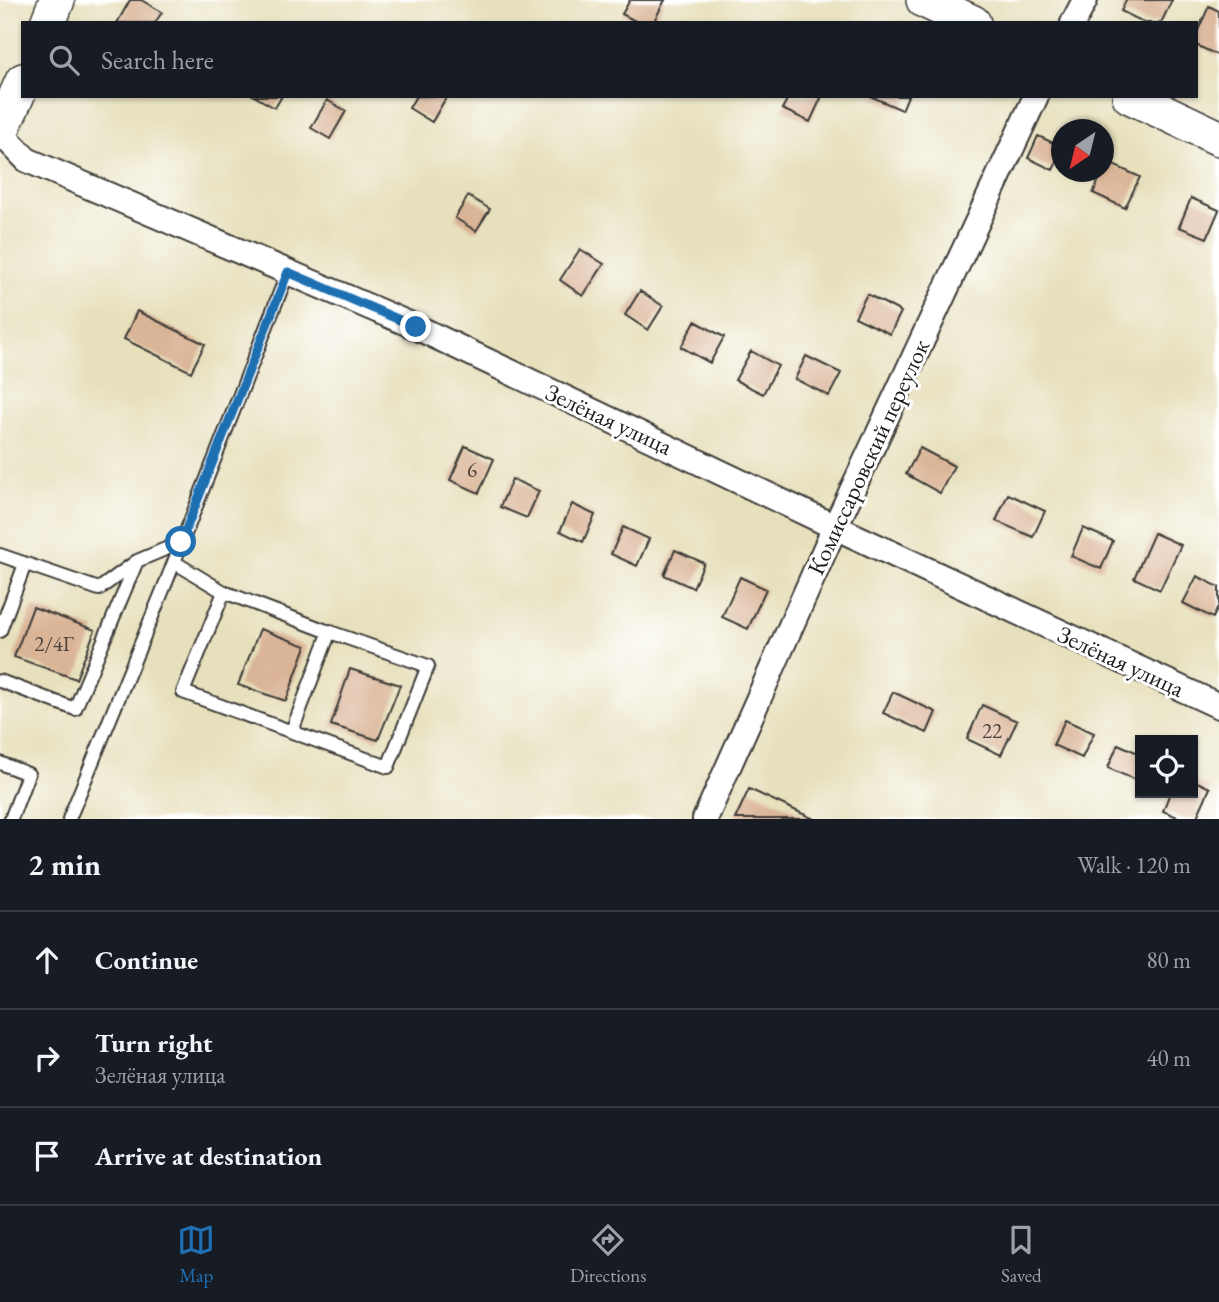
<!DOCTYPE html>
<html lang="en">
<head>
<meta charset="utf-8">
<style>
	:root { --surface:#171b24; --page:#242831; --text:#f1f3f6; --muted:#9ea1a6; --line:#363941; --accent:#1f6fb2 }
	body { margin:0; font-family:"EB Garamond",serif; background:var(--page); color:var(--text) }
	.controls { position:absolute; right:21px; bottom:21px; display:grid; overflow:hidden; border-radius:0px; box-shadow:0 2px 5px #0004 }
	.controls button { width:63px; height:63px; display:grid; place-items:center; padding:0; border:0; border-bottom:2px solid var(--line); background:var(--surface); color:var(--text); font:35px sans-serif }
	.compass { position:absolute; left:1051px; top:119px; width:63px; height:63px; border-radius:50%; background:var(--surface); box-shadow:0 2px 5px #0004; rotate:215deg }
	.stop { position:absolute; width:21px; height:21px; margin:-16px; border:5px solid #1f6fb2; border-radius:50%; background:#fff }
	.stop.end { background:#1f6fb2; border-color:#fff; box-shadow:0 2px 7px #0008 }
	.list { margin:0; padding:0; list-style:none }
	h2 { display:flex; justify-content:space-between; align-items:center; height:91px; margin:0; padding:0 28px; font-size:30px }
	h2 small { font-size:23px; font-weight:400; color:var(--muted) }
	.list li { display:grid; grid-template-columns:46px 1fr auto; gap:21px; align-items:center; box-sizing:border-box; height:98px; padding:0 28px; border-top:2px solid var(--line) }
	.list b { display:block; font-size:26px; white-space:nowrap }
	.list p { margin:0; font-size:23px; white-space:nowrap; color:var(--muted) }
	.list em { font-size:23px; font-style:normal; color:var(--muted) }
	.icon { flex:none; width:38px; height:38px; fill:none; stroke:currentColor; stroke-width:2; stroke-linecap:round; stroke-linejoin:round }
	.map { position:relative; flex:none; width:1219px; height:819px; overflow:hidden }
	.search { position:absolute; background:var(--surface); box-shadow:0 2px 5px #0004; left:21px; right:21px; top:21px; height:77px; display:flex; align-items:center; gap:18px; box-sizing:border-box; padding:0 24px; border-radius:0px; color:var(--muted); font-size:26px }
	.sheet { height:385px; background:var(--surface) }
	nav { display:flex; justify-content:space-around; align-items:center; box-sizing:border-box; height:98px; border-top:2px solid var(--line); background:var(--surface); font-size:19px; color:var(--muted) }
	nav a { display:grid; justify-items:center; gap:4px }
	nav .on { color:var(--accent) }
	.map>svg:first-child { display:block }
	.building { fill:#dab496 }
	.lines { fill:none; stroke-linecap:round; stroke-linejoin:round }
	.lane-casing { stroke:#3a3934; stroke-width:16 }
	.street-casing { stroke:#3a3934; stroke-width:28 }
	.secondary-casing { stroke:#3a3934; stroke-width:38 }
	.lane { stroke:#fff; stroke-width:12 }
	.street { stroke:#fff; stroke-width:24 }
	.secondary { stroke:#fff; stroke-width:35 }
	.route { stroke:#1f6fb2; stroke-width:9 }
	.labels { text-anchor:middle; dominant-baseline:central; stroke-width:6; stroke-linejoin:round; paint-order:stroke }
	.number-label { font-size:21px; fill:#4c423a }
	.street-label { font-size:24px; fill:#1c1c1c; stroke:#fff }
</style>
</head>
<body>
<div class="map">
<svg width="1219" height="819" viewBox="0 0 1219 819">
	<rect width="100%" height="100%" fill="#fff"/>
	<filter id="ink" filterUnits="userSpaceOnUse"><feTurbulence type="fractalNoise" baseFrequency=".0143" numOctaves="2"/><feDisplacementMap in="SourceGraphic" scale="14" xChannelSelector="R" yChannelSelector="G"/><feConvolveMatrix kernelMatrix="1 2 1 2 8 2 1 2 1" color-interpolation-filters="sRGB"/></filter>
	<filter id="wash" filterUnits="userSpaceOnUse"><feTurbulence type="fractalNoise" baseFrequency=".00686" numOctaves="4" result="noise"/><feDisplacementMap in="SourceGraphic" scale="28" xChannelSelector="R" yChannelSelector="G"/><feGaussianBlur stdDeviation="1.57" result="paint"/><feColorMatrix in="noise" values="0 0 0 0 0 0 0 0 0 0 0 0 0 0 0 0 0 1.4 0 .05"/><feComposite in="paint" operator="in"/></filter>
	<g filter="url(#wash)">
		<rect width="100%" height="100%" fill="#e7e0bc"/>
		<g id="blocks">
			<path class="building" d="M 130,0 L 141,0 L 162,12 L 155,23 L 117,23 Z
				M 630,0 L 665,0 L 653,23 L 639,23 L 622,14 Z
				M 1126,0 L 1172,0 L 1161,23 L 1145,23 L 1121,11 Z
				M 1209,6 L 1219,11 L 1219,56 L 1196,45 L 1196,35 Z
				M 254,96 L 282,96 L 275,108 Z
				M 416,96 L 447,96 L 432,122 L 409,108 Z
				M 789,96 L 822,96 L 810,122 L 782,109 Z
				M 870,96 L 908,96 L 902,110 Z
				M 327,100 L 346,111 L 330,139 L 311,128 Z
				M 1038,136 L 1062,147 L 1062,151 L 1053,170 L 1028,158 Z
				M 1107,162 L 1140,177 L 1125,208 L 1093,193 Z
				M 468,196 L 490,209 L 476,231 L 455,218 Z
				M 1191,198 L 1219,210 L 1207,238 L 1179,227 Z
				M 580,249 L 604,264 L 583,296 L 560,280 Z
				M 640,291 L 663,306 L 648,330 L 625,315 Z
				M 867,294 L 901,312 L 890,334 L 855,317 Z
				M 137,311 L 205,344 L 191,372 L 124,339 Z
				M 695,321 L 724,337 L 710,363 L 681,347 Z
				M 751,351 L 778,366 L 763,394 L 735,380 Z
				M 806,356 L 841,373 L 829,396 L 795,379 Z
				M 465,446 L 494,459 L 479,493 L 450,480 Z
				M 920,448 L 954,466 L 940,493 L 906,474 Z
				M 512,479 L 539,491 L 527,518 L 500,507 Z
				M 1008,494 L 1045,511 L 1033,537 L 996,521 Z
				M 572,504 L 595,515 L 583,542 L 560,531 Z
				M 623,527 L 649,539 L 637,566 L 611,554 Z
				M 1083,528 L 1113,541 L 1101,569 L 1071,556 Z
				M 1154,533 L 1181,545 L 1160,590 L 1134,578 Z
				M 675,550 L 704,563 L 693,588 L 664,575 Z
				M 1197,576 L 1219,587 L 1219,605 L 1213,618 L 1183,603 Z
				M 740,577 L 766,589 L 748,629 L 722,617 Z
				M 33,607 L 95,630 L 76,679 L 14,657 Z
				M 260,629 L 306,646 L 286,701 L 238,685 Z
				M 350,669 L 400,685 L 378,740 L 331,725 Z
				M 893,692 L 936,712 L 927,733 L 883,713 Z
				M 982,705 L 1017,721 L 1001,755 L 967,739 Z
				M 1065,720 L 1094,733 L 1082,758 L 1053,745 Z
				M 1118,744 L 1140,754 L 1140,782 L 1108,768 Z
				M 1193,780 L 1210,788 L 1196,819 L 1182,819 L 1163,811 L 1170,793 L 1193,793 Z
				M 749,789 L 814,819 L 735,819 Z"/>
		</g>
	</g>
	<g filter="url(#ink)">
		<use href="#blocks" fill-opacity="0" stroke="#3a3934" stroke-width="2"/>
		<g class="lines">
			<g class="lane-casing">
				<path id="lane" d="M 0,555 L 99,589 L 137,561 L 182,542
					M 174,562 L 224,592 L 324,630 L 428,666 L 388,767 L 183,692 L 224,592
					M 0,631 L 25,564
					M 0,681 L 75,709 L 137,561
					M 292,731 L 330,631
					M 0,763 L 28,774 L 11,819
					M 69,819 L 167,580 L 288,272"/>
			</g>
			<g class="street-casing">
				<path id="street" d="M 1073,23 L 1085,0
					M 1,133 L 27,160 L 416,327 L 835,527 L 1219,706
					M 705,819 L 835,527 L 1036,96"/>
			</g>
			<g class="secondary-casing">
				<path id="secondary" d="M 924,0 L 973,23
					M 48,23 L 57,0
					M 1130,96 L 1219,138
					M 0,133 L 23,81"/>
			</g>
			<use href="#lane" class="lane"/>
			<use href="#street" class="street"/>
			<use href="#secondary" class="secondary"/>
		</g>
	</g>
	<g class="lines" filter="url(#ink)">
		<path class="route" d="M 181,542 L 288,272 L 416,327"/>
	</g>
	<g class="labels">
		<g class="number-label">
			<text x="472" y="469">6</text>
			<text x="54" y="643">2/4Г</text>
			<text x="992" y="730">22</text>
		</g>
		<g class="street-label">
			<text transform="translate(609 419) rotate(25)">Зелёная улица</text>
			<text transform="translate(868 457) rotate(-65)">Комиссаровский переулок</text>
			<text transform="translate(1121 661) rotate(25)">Зелёная улица</text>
		</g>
	</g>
</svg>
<div class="controls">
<button><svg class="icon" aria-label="locate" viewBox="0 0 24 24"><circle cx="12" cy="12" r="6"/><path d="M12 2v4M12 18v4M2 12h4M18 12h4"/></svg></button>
</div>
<svg class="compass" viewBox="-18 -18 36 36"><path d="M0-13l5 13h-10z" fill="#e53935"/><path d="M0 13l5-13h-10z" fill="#9ea1a6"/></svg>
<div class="stop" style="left:181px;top:542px"></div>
<div class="stop end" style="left:416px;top:327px"></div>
<div class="search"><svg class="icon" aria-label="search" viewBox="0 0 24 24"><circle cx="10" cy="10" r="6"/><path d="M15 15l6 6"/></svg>Search here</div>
</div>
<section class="sheet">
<h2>2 min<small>Walk · 120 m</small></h2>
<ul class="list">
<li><svg class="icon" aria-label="ahead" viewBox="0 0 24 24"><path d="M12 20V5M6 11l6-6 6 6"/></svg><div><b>Continue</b></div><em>80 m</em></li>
<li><svg class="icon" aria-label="right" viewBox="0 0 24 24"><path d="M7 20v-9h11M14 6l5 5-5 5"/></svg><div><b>Turn right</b><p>Зелёная улица</p></div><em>40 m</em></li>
<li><svg class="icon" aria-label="arrive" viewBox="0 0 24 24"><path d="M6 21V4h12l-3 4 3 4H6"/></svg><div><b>Arrive at destination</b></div></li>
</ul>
</section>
<nav>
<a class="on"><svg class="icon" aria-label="map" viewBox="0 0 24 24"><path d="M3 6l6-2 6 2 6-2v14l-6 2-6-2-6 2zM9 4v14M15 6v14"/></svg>Map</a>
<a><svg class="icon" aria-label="directions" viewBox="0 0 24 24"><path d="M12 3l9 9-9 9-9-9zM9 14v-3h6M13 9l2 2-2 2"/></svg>Directions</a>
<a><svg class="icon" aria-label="saved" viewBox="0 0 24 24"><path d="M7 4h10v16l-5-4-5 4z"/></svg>Saved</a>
</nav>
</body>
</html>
